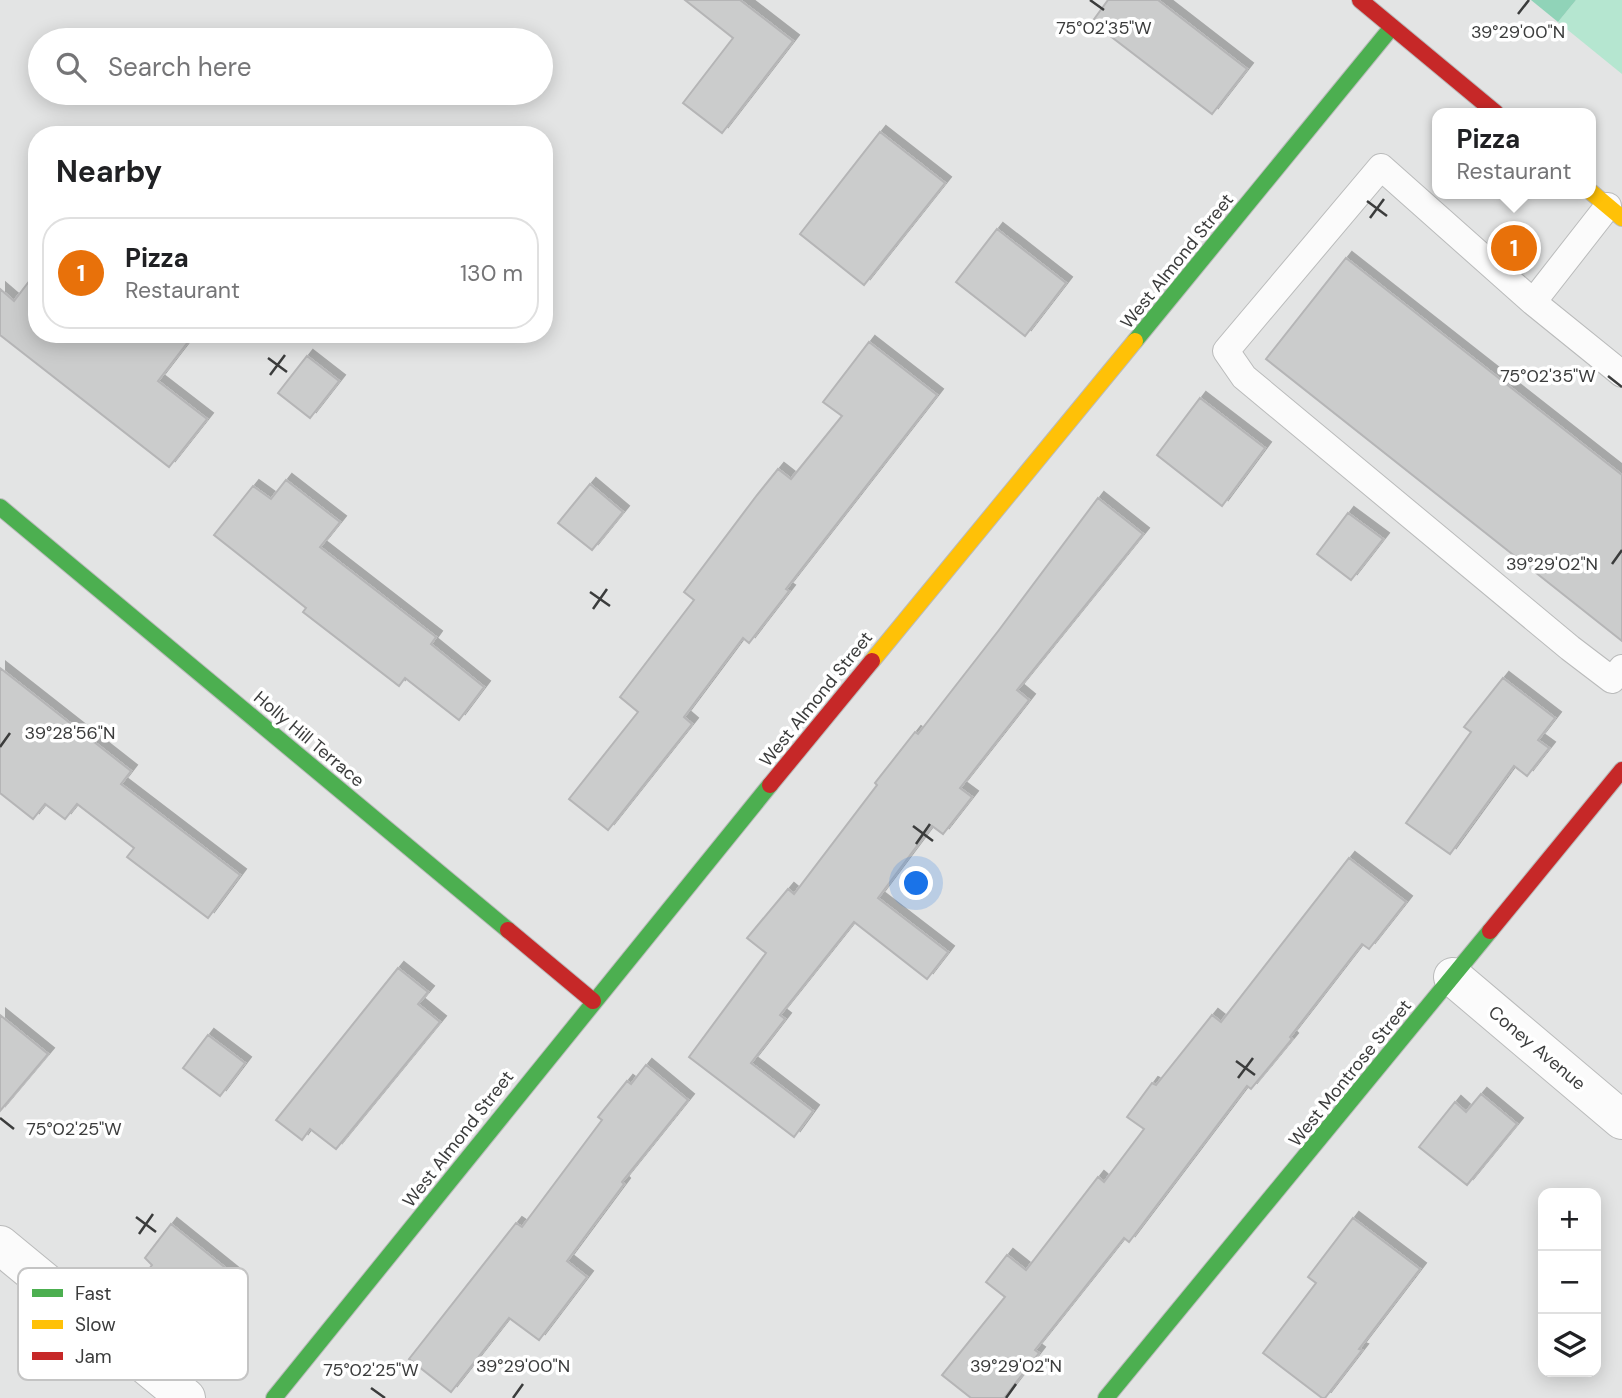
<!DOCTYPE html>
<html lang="en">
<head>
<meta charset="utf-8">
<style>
	:root { --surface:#fff; --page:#f6f6f6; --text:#202124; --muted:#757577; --line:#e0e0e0; --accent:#0b8043 }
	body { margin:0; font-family:"DM Sans",sans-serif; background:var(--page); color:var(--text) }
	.controls { position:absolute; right:21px; bottom:21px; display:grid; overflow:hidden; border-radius:14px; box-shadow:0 4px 18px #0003 }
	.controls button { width:63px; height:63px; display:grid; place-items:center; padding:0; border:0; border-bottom:2px solid var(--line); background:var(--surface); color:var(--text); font:35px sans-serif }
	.you { position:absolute; left:917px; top:884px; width:24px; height:24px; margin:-18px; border:5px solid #fff; border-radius:50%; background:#1a73e8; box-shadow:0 0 0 10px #1a73e833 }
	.badge { display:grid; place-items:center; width:46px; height:46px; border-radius:50%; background:var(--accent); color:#fff; font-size:23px; font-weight:700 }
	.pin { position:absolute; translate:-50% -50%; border:4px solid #fff; box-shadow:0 2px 7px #0006 }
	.popup { position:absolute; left:1432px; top:108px; width:164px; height:91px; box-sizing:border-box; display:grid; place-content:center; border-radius:14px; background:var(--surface); filter:drop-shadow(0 2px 5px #0005); font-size:23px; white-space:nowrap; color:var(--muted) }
	.popup b { font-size:26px; color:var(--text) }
	.popup::after { content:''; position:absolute; left:50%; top:100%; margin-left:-14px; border:14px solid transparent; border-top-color:var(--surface) }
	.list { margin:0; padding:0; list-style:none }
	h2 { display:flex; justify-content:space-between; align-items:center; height:91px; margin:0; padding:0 28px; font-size:30px }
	h2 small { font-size:23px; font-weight:400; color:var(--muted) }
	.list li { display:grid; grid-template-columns:46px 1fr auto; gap:21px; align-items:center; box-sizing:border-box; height:112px; margin:0 14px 14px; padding:0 14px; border:2px solid var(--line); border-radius:28px }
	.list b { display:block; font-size:26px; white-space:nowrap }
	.list p { margin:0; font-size:23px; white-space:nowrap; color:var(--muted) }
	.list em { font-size:23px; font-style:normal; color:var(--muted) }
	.icon { flex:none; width:38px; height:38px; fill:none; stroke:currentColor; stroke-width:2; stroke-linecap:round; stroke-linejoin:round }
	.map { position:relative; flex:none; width:1622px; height:1398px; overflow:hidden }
	.search { position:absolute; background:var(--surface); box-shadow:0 4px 18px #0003; left:28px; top:28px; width:525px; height:77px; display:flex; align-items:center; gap:18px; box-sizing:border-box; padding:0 24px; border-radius:38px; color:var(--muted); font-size:26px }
	.panel { position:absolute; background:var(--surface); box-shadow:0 4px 18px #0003; left:28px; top:126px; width:525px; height:217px; border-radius:28px }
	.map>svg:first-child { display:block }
	.green { fill:#b5e6d0 }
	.forest { fill:#90d3b8 }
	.building { fill:#cbcccc; stroke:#b5b5b6; stroke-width:2; filter:url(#shadow) }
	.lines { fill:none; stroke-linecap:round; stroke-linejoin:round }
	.lane-casing { stroke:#babbbb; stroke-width:28 }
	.street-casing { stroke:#babbbb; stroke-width:40 }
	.fast-casing { stroke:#babbbb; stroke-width:18 }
	.slow-casing { stroke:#babbbb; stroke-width:18 }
	.jam-casing { stroke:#babbbb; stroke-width:18 }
	.lane { stroke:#fbfbfb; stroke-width:26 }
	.street { stroke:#fbfbfb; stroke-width:38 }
	.fast { stroke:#4caf50; stroke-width:16 }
	.slow { stroke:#ffc107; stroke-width:16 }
	.jam { stroke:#c62828; stroke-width:16 }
	.ticks { fill:none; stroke:#3b3c3c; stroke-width:2.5 }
	.labels { text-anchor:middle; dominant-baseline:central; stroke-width:7; stroke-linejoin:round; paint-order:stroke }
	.street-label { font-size:18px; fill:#3b3c3c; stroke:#fff }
	.key { fill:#fff; stroke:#c4c4c4; stroke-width:2 }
	.key-label { font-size:19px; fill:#3b3c3c }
	.ticks-label { font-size:18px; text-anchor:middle; fill:#3b3c3c; stroke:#fff; stroke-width:7; stroke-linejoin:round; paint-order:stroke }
</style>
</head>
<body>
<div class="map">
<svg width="1622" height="1398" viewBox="0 0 1622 1398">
	<defs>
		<filter id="shadow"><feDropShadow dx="6" dy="-6" stdDeviation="0" flood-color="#0004"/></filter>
	</defs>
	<rect width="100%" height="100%" fill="#e3e4e4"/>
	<path class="green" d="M 1576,0 L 1622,0 L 1622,74 L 1558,22 Z"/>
	<path class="forest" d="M 1531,0 L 1576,0 L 1558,22 Z"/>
	<path class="building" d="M 685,0 L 740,0 L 793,41 L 722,133 L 683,103 L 733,38 Z
		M 1108,0 L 1158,0 L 1247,69 L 1212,114 L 1092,22 Z
		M 880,132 L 945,183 L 864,285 L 800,234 Z
		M 997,229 L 1066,283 L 1025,336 L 956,282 Z
		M 1346,258 L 1622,475 L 1622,641 L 1266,359 Z
		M 37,271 L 37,334 L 194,334 L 158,381 L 207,419 L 169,467 L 0,335 L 0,289 L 14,301 Z
		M 869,342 L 937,395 L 786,589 L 789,591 L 749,643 L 743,638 L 684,717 L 692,724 L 608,830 L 569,799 L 638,712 L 620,697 L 694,600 L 684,592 L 757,495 L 778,469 L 791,479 L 842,416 L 823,402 Z
		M 307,356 L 339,381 L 310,418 L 278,393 Z
		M 1200,398 L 1265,448 L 1222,506 L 1157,455 Z
		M 286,480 L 340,522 L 320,547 L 436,637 L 431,644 L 484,687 L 459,720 L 405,678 L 399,686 L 303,612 L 306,608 L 214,535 L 253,486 L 271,499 Z
		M 590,484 L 623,512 L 592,550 L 558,523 Z
		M 1098,498 L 1143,534 L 1017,690 L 1029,700 L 960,788 L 972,797 L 943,834 L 932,826 L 878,898 L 948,952 L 927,979 L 854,922 L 780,1015 L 785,1019 L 751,1063 L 813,1111 L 794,1137 L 689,1057 L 766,953 L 747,938 L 788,889 L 794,894 L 877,785 L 875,783 L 915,732 L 918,734 L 999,630 Z
		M 1348,513 L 1383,539 L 1351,580 L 1317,554 Z
		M 0,668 L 131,771 L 121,784 L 240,875 L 208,918 L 127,857 L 134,848 L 77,804 L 65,819 L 45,804 L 33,819 L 0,793 Z
		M 1503,678 L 1555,718 L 1538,740 L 1549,748 L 1527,776 L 1514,766 L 1450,854 L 1406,823 L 1471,732 L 1464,727 Z
		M 1349,858 L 1406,902 L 1369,949 L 1362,944 L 1290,1037 L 1292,1039 L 1251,1089 L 1247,1086 L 1129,1242 L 1124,1238 L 1035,1350 L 1039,1353 L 1004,1398 L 971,1398 L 942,1375 L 1005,1297 L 986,1282 L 1007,1255 L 1026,1270 L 1098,1177 L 1104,1182 L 1144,1129 L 1127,1117 L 1152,1083 L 1156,1085 L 1212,1015 L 1221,1022 Z
		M 398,968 L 428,992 L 418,1004 L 440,1022 L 336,1149 L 310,1129 L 302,1140 L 276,1120 Z
		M 0,1015 L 48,1054 L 0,1111 Z
		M 208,1035 L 245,1063 L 220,1096 L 183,1068 Z
		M 646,1065 L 688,1100 L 622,1182 L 624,1184 L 567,1261 L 587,1277 L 539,1340 L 509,1318 L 451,1392 L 409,1359 L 516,1223 L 522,1227 L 602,1120 L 598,1117 L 627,1081 L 631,1084 Z
		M 1481,1094 L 1517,1124 L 1467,1185 L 1419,1147 L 1455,1102 L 1466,1112 Z
		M 1353,1218 L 1420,1269 L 1359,1349 L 1362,1350 L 1325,1398 L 1322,1398 L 1263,1353 L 1316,1283 L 1308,1277 Z
		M 171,1224 L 233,1274 L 190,1328 L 136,1286 L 152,1265 L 145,1258 Z"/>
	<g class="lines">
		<g class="lane-casing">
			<path id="lane" d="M 1533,302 L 1608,206
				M 1622,374 L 1533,302 L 1381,167 L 1226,351 L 1244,377 L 1570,648 L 1612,680 L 1622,668"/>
		</g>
		<g class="street-casing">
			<path id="street" d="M 1453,977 L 1622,1120
				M 0,1245 L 186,1398"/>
		</g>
		<g class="fast-casing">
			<path id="fast" d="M 1135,341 L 1392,27
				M 0,507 L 508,930
				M 274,1398 L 770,785
				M 1106,1398 L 1490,931"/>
		</g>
		<g class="slow-casing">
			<path id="slow" d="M 1591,192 L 1622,218
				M 872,661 L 1135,341"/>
		</g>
		<g class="jam-casing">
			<path id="jam" d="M 1360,0 L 1496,113
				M 770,785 L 872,661
				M 508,930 L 593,1001
				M 1490,931 L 1622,770"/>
		</g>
		<use href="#lane" class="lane"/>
		<use href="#street" class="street"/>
		<use href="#fast" class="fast"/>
		<use href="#slow" class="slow"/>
		<use href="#jam" class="jam"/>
	</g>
	<path class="ticks" d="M 1090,0 L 1104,10M 1518,14 L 1529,0M 1367,201 L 1387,216M 1370,218 L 1384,199M 268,358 L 287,372M 270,375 L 285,355M 1608,376 L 1622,387M 1612,564 L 1622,550M 590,592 L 610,606M 593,609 L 607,589M 0,747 L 10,733M 913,826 L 933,841M 916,844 L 930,824M 1236,1061 L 1255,1075M 1238,1078 L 1253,1058M 0,1118 L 14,1129M 136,1217 L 156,1232M 139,1234 L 153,1214M 371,1388 L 385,1398M 513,1398 L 523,1384M 1006,1398 L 1016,1384"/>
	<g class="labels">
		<g class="street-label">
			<text transform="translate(1177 261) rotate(-51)">West Almond Street</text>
			<text transform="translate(816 699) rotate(-51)">West Almond Street</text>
			<text transform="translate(309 739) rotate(40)">Holly Hill Terrace</text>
			<text transform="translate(1537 1048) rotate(40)">Coney Avenue</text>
			<text transform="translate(1350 1073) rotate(-51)">West Montrose Street</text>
			<text transform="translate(458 1139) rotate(-52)">West Almond Street</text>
		</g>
	</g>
	<rect x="18" y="1268" width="230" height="112" rx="10" class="key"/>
	<rect x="32" y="1289" width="31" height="8" fill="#4caf50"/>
	<rect x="32" y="1320" width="31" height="9" fill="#ffc107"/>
	<rect x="32" y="1352" width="31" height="8" fill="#c62828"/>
	<g class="key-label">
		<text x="75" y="1300">Fast</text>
		<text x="75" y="1331">Slow</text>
		<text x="75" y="1363">Jam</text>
	</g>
	<g class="ticks-label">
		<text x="1104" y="34">75°02'35"W</text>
		<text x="1518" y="38">39°29'00"N</text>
		<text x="1548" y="382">75°02'35"W</text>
		<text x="1552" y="570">39°29'02"N</text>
		<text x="70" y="739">39°28'56"N</text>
		<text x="74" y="1135">75°02'25"W</text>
		<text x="523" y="1372">39°29'00"N</text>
		<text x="1016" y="1372">39°29'02"N</text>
		<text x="371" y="1376">75°02'25"W</text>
	</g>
</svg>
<div class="controls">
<button>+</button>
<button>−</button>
<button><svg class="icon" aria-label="layers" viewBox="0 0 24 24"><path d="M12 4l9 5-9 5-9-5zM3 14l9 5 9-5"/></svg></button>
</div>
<div class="you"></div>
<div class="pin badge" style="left:1514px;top:248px;background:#e8710a">1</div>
<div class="popup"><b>Pizza</b>Restaurant</div>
<div class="search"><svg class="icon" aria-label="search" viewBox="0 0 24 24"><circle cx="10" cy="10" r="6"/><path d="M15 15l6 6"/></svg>Search here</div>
<section class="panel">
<h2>Nearby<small></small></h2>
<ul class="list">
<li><span class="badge" style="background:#e8710a">1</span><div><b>Pizza</b><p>Restaurant</p></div><em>130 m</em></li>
</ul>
</section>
</div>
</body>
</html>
